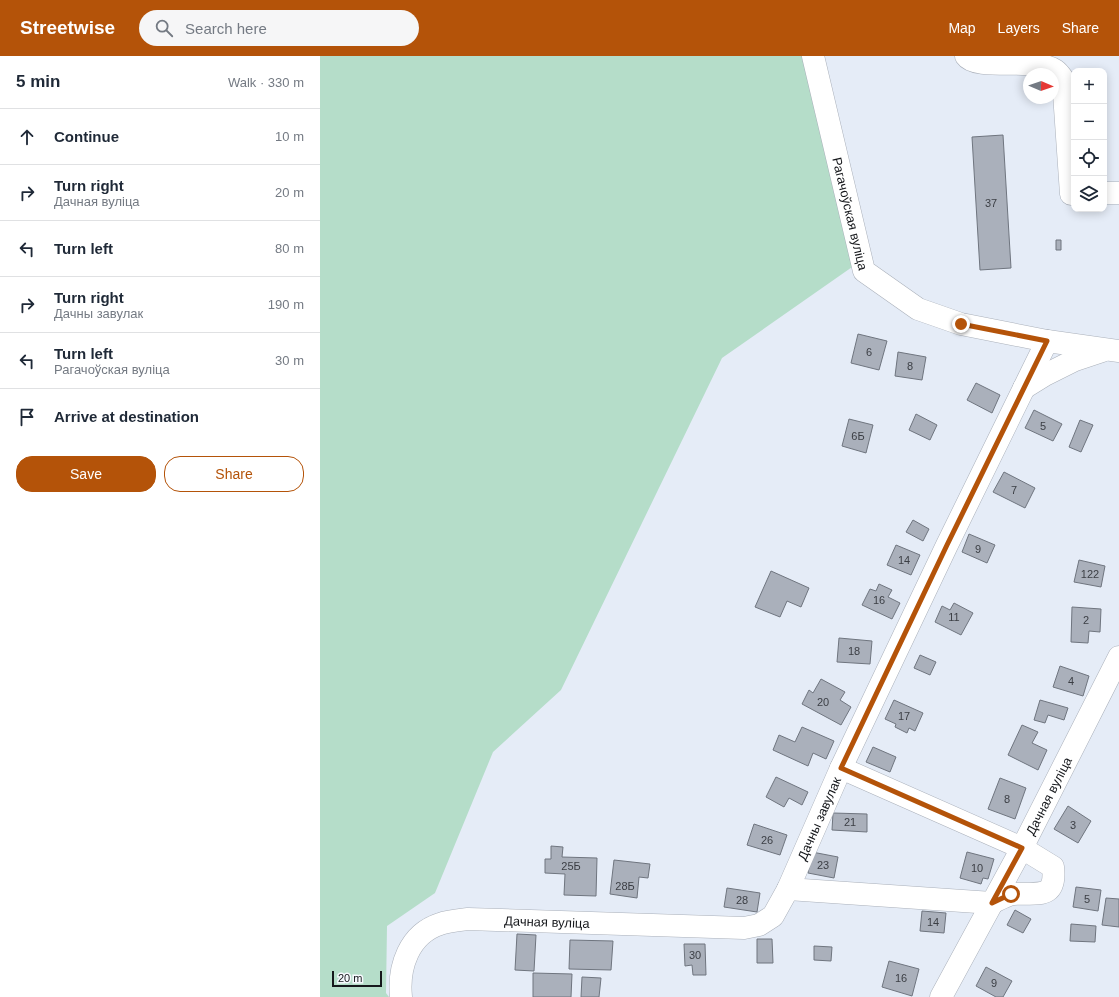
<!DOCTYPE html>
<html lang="en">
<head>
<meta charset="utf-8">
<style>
	:root { --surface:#fff; --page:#f6f6f7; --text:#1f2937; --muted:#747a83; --line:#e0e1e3; --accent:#b45309 }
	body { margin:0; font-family:Arial,sans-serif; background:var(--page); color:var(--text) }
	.controls { position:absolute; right:12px; top:12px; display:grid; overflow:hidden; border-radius:8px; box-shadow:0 2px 10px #0003 }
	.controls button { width:36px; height:36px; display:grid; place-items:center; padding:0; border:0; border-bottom:1px solid var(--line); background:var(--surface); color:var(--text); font:20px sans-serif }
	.compass { position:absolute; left:703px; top:12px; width:36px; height:36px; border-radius:50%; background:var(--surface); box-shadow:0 2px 10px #0003; rotate:92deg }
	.scale { position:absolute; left:12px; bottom:10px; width:50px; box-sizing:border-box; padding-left:4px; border:2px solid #16181c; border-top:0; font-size:11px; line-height:14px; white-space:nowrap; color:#16181c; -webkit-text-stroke:3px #f6f9fd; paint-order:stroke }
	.stop { position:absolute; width:12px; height:12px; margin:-9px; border:3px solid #b45309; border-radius:50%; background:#fff }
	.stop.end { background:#b45309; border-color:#fff; box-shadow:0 1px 4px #0008 }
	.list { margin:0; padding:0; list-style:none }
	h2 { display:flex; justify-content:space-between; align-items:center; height:52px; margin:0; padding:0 16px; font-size:17px }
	h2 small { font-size:13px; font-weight:400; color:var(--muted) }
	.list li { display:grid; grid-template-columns:26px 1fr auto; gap:12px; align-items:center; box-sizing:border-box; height:56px; padding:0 16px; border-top:1px solid var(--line) }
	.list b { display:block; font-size:15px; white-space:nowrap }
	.list p { margin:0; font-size:13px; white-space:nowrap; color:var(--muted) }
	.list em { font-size:13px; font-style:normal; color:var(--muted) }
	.actions { display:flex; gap:8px; padding:12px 16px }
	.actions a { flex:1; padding:9px 0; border:1px solid var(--accent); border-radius:16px; text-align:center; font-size:14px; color:var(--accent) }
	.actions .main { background:var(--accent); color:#fff }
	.icon { flex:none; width:22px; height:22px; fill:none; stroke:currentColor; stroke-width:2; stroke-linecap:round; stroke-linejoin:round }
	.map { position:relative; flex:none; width:799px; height:941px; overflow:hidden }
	header { display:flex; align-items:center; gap:24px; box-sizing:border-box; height:56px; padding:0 20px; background:var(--accent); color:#fff }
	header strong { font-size:19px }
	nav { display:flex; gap:22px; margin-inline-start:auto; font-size:14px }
	.search { width:280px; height:36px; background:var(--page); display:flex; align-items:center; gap:10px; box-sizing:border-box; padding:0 14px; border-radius:22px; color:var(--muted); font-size:15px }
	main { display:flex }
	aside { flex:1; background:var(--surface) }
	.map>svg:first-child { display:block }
	.green { fill:#b5ddc9 }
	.building { fill:#aab0bb; stroke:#6f757f }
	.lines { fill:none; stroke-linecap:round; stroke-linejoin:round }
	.minor-casing { stroke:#aab0ba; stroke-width:23 }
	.minor { stroke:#fff; stroke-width:22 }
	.route { stroke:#b45309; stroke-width:5 }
	.labels { text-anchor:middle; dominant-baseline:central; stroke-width:4; stroke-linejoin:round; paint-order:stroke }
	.number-label { font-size:11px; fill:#3b3e44 }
	.street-label { font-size:13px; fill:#16181c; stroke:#f6f9fd }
</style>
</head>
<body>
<header>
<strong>Streetwise</strong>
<div class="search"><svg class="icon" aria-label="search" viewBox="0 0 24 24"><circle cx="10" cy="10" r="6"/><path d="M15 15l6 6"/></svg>Search here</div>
<nav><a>Map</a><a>Layers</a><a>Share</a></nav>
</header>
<main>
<aside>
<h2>5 min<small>Walk · 330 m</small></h2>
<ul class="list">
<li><svg class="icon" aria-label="ahead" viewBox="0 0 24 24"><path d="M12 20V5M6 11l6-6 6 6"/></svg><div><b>Continue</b></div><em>10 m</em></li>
<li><svg class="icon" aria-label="right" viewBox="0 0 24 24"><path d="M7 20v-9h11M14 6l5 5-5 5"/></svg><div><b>Turn right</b><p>Дачная вуліца</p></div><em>20 m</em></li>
<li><svg class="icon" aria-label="left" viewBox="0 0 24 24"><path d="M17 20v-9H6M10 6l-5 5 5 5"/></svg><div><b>Turn left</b></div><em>80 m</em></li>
<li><svg class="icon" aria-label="right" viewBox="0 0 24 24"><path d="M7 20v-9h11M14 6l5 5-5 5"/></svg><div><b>Turn right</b><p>Дачны завулак</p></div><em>190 m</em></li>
<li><svg class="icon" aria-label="left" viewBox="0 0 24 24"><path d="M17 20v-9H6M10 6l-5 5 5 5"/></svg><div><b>Turn left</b><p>Рагачоўская вуліца</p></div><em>30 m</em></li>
<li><svg class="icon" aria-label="arrive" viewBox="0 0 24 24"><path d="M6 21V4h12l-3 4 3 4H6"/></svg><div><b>Arrive at destination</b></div></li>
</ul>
<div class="actions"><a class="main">Save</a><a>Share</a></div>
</aside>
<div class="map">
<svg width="799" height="941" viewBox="0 0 799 941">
	<rect width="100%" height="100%" fill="#e5ecf7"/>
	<path class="green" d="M 0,0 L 488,0 L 535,209 L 402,302 L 241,634 L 173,696 L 115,837 L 67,870 L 66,937 L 69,941 L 0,941 Z"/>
	<path class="building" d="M 683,79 L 691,212 L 660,214 L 652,81 Z
		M 736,184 L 741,184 L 741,194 L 736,194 Z
		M 538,278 L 567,285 L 559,314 L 531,307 Z
		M 578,296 L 606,301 L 602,324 L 575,320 Z
		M 656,327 L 680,339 L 672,357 L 647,344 Z
		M 714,354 L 742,368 L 733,385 L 705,372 Z
		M 596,358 L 617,369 L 610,384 L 589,374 Z
		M 529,363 L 553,369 L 546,397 L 522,390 Z
		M 760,364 L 773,369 L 761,396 L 749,391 Z
		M 684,416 L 715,432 L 705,452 L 673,436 Z
		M 593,464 L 609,473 L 603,485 L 586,476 Z
		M 649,478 L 675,489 L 667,507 L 642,496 Z
		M 576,489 L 600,499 L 591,519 L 567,509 Z
		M 759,504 L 785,510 L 781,531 L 754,526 Z
		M 451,515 L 489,532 L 481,551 L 467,545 L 460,561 L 435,551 Z
		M 559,528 L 572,534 L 568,541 L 580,547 L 572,563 L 542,549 L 550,533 L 556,535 Z
		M 634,547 L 653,557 L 641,579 L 615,566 L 622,550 L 630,554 Z
		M 752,551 L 781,553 L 780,576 L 769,575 L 768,587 L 751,586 Z
		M 519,582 L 552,585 L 550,608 L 517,606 Z
		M 600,599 L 616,606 L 610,619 L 594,612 Z
		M 740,610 L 769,620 L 763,640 L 733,631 Z
		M 501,623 L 525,636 L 520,644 L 531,651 L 521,669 L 482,648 L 489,634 L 493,637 Z
		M 574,644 L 603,657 L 595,675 L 589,672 L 587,677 L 575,671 L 576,668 L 565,663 Z
		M 720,644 L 748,652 L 744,664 L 728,659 L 725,667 L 714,664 Z
		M 702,669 L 718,676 L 712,687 L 727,694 L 718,714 L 688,699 Z
		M 482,671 L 514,685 L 506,703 L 493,697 L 488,710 L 453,694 L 459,679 L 475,686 Z
		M 553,691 L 576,701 L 570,716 L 546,706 Z
		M 456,721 L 488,736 L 482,749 L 469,742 L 464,751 L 446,741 Z
		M 680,722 L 706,732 L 695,763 L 668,753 Z
		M 748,750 L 771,765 L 758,787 L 734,773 Z
		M 513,757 L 547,758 L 547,776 L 512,774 Z
		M 434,768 L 467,779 L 460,799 L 427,789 Z
		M 231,790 L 243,791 L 242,801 L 277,802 L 276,840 L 244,839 L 245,818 L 225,817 L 225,803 L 231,803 Z
		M 492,796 L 518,801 L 514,822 L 488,817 Z
		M 647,796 L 674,803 L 668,823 L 663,822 L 661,828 L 640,822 Z
		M 294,804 L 330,808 L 328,822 L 319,821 L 317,842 L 290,838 Z
		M 756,831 L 781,834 L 778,855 L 753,851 Z
		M 407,832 L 440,837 L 437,856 L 404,851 Z
		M 786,842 L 799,843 L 799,871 L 782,869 Z
		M 695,854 L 711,863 L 703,877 L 687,869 Z
		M 602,855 L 626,857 L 624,877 L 600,875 Z
		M 751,868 L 776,870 L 775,886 L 750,885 Z
		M 197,878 L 216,879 L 214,915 L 195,914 Z
		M 437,883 L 452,883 L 453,907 L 437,907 Z
		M 250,884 L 293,885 L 291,914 L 249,913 Z
		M 364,888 L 385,888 L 386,919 L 373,919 L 372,909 L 365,910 Z
		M 494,890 L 512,891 L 511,905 L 494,904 Z
		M 569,905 L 599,913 L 592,940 L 562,931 Z
		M 666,911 L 692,925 L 683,941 L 676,941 L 656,930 Z
		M 213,917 L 252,918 L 251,941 L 213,941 Z
		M 262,921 L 281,922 L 279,941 L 261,941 Z"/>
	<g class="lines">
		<g class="minor-casing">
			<g id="minor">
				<path id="s1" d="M 493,0 L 544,215 L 598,253 L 641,268 L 727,285"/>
				<path d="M 646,0 C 656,15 716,1 735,14 C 738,16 741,20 743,23 L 751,138 L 754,138"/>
				<path d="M 784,137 L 799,137"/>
				<path d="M 704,332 L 725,319 L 755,304 L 782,295"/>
				<path d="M 468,833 L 672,847 C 678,844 686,839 693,838 C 716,836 737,845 733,811 L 702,792 L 521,712"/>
				<path id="s2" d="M 81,941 C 78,911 89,878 120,868 C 128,865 139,864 148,863 L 424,872 L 439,869 L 453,860 L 468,833 L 521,712 L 627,489 L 727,285 L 799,295"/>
				<path id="s3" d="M 621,941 L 702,792 L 799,601"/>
			</g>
		</g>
		<use href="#minor" class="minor"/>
	</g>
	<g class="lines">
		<path class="route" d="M 641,268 L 727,285 L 627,489 L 521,712 L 702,792 L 672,847 L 691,838"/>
	</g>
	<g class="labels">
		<g class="number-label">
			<text x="671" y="147">37</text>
			<text x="549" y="296">6</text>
			<text x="590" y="310">8</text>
			<text x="723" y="370">5</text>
			<text x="538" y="380">6Б</text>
			<text x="694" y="434">7</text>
			<text x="658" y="493">9</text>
			<text x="584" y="504">14</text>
			<text x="770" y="518">122</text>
			<text x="559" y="544">16</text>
			<text x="634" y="561">11</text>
			<text x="766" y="564">2</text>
			<text x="534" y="595">18</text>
			<text x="751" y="625">4</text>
			<text x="503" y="646">20</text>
			<text x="584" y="660">17</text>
			<text x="687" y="743">8</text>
			<text x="530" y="766">21</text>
			<text x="753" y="769">3</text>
			<text x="447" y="784">26</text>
			<text x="503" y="809">23</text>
			<text x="251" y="810">25Б</text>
			<text x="657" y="812">10</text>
			<text x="305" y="830">28Б</text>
			<text x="767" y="843">5</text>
			<text x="422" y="844">28</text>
			<text x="613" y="866">14</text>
			<text x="375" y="899">30</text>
			<text x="581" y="922">16</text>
			<text x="674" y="927">9</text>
		</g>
		<g class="street-label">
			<text stroke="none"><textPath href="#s1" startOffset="162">Рагачоўская вуліца</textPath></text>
			<text stroke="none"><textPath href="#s3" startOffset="228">Дачная вуліца</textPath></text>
			<text stroke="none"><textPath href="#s2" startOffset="534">Дачны завулак</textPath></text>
			<text stroke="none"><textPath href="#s2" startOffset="197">Дачная вуліца</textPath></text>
		</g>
	</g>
</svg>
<div class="controls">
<button>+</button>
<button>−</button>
<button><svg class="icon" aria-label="locate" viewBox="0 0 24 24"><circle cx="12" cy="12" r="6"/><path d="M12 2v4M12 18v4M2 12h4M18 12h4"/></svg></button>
<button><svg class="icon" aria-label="layers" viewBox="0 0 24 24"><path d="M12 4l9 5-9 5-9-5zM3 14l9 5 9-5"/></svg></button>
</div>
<svg class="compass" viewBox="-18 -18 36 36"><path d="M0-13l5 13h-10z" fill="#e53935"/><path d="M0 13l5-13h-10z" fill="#747a83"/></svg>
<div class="scale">20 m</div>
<div class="stop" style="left:691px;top:838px"></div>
<div class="stop end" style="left:641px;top:268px"></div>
</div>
</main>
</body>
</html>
